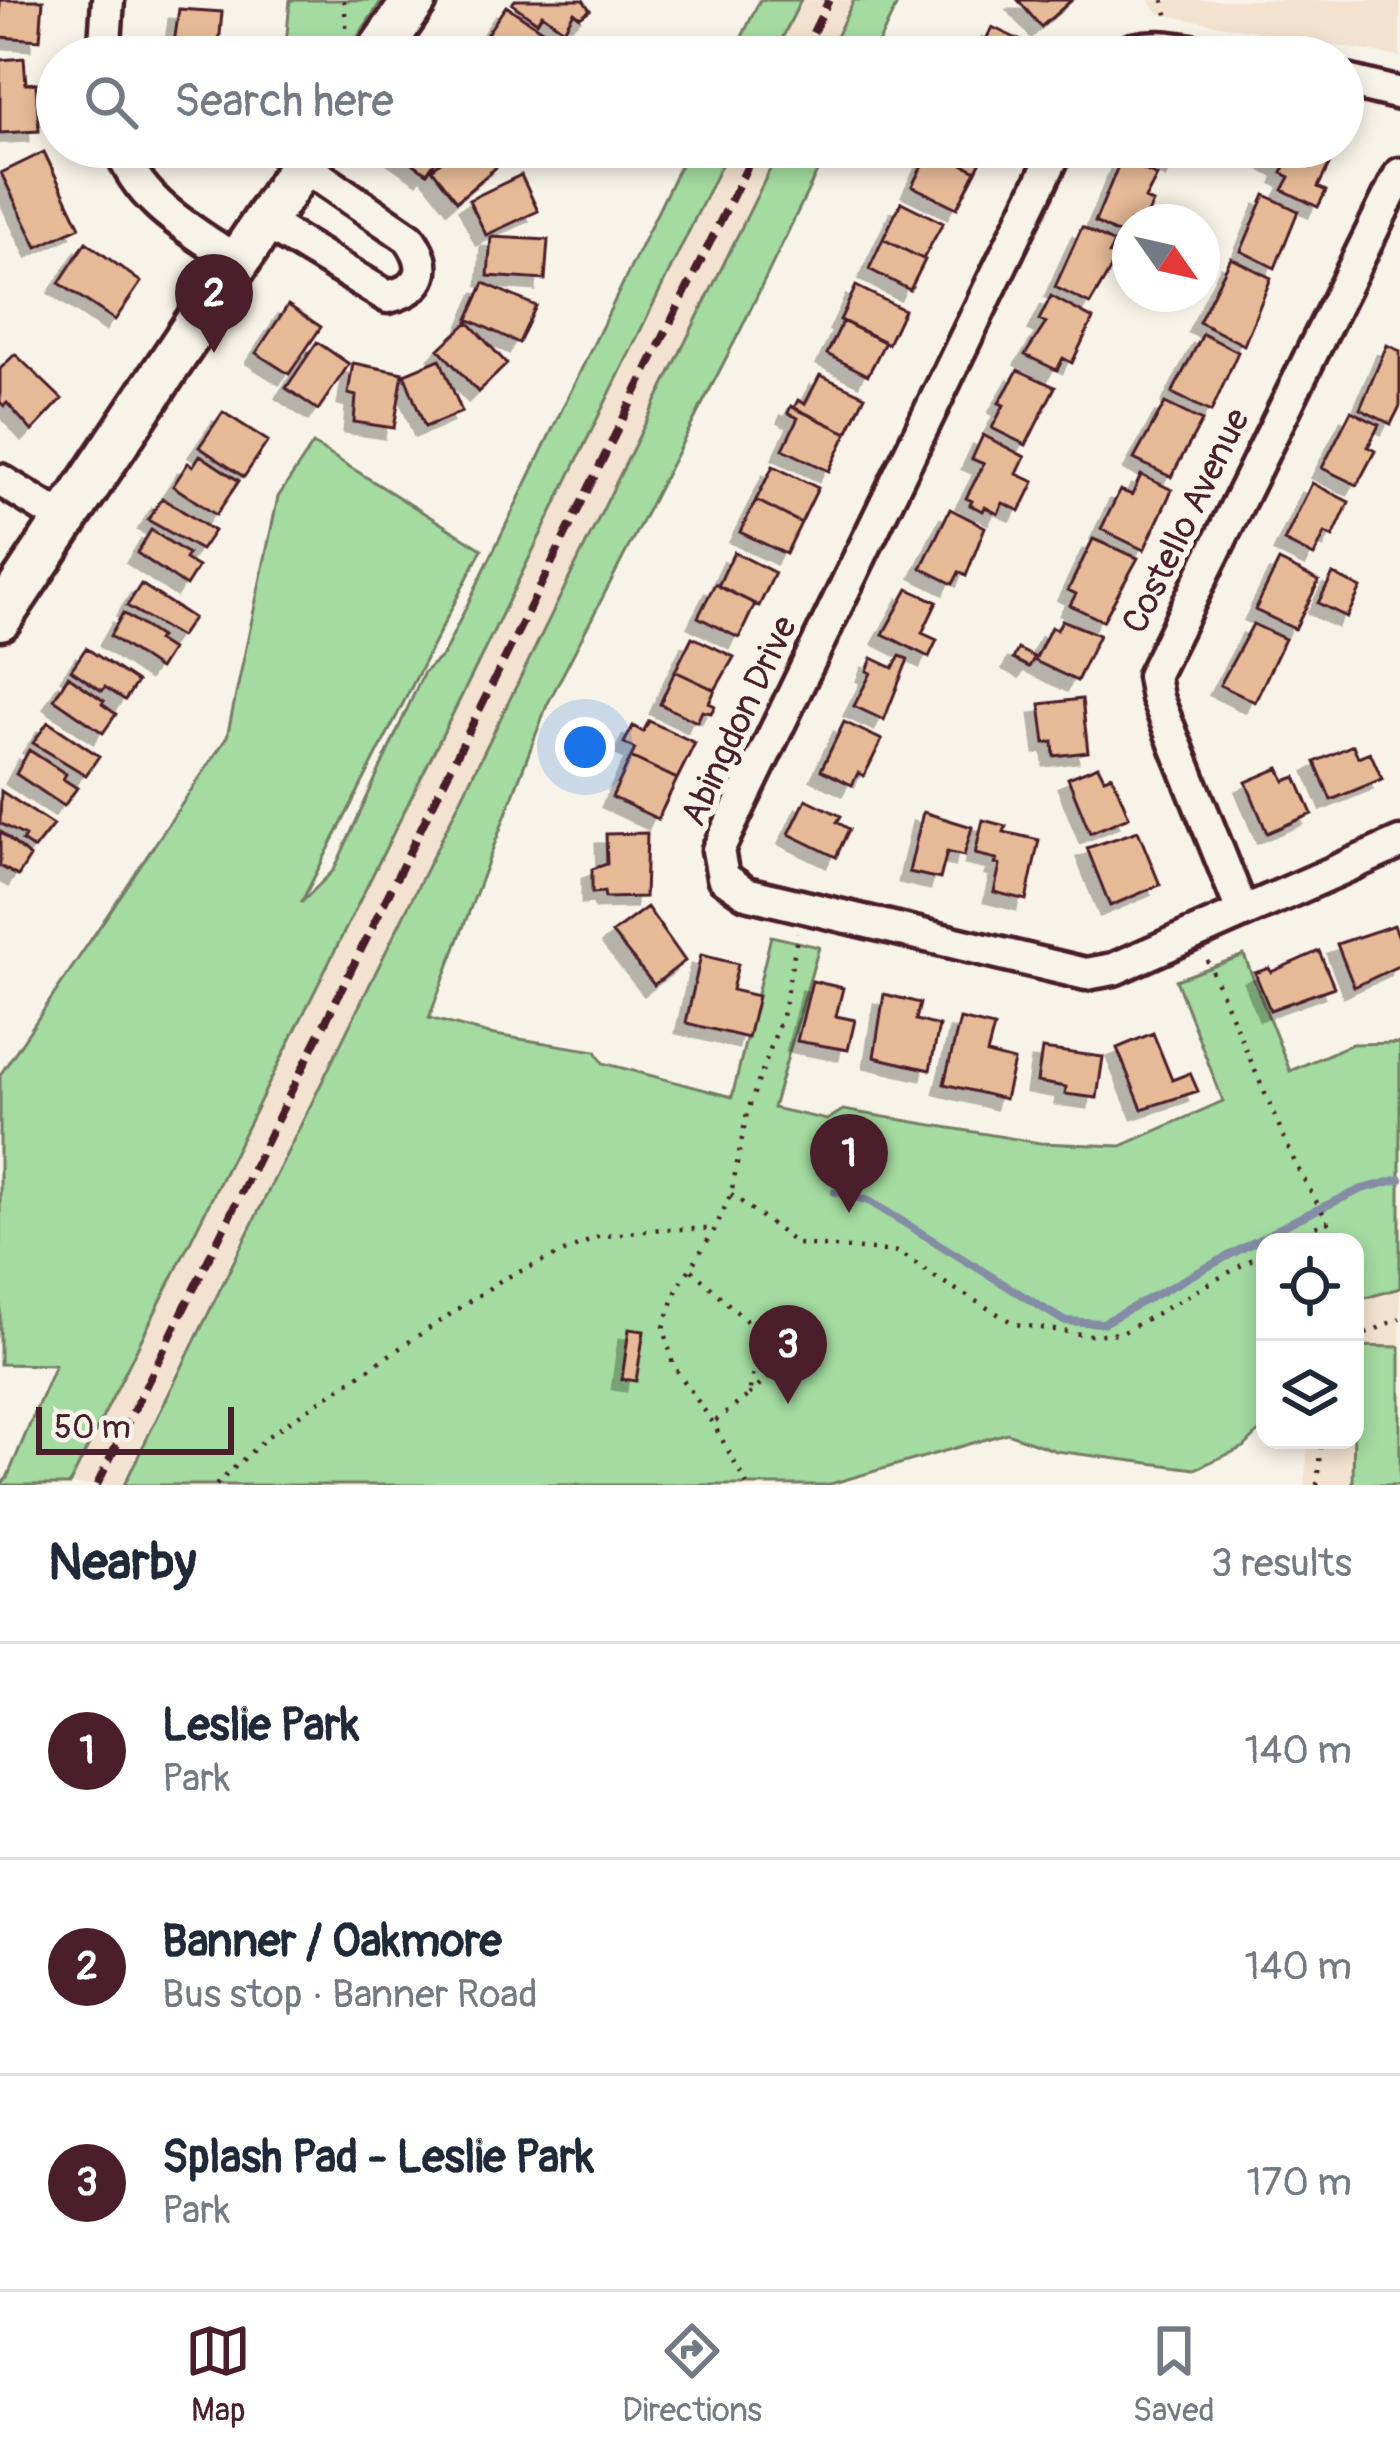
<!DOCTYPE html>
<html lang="en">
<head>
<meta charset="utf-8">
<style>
	:root { --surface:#fff; --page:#f6f6f7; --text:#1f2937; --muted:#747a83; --line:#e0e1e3; --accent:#4a1f2b }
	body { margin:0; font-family:Pangolin,sans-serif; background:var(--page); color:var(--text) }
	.controls { position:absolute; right:36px; bottom:36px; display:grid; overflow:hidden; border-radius:24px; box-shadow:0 6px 18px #0003 }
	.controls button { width:108px; height:108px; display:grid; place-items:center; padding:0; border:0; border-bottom:3px solid var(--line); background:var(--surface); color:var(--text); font:60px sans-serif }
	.compass { position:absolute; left:1112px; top:204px; width:108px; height:108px; border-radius:50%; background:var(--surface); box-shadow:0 6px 18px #0003; rotate:124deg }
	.scale { position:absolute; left:36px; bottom:30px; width:198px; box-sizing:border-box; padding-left:12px; border:6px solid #4a1f2b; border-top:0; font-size:33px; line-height:42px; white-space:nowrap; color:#4a1f2b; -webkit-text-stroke:9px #f7f3e8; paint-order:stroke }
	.you { position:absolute; left:585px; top:747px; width:42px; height:42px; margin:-30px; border:9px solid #fff; border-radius:50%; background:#1a73e8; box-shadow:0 0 0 18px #1a73e833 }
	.badge { display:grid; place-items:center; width:78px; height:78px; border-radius:50%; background:var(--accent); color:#fff; font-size:39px; font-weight:700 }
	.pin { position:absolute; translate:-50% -99px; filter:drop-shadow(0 3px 6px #0008) }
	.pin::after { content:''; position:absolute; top:63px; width:42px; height:36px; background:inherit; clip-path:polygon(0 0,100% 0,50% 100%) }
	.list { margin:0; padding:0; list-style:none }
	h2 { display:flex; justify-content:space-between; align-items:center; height:156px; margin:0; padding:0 48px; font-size:51px }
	h2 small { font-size:39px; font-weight:400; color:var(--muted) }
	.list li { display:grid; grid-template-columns:78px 1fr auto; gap:36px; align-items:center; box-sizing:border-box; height:216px; padding:0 48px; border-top:3px solid var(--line) }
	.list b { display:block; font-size:45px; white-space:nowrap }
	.list p { margin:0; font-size:39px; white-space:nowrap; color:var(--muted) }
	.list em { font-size:39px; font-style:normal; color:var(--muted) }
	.icon { flex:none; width:66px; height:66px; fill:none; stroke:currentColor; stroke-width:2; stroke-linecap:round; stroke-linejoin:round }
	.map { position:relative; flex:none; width:1400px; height:1485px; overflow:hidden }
	.search { position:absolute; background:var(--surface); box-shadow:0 6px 18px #0003; left:36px; right:36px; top:36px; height:132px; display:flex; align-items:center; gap:30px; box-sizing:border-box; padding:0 42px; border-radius:66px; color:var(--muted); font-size:45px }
	.sheet { height:804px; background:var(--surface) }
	nav { display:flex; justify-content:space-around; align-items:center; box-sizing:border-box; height:168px; border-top:3px solid var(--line); background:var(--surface); font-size:33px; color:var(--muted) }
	nav a { display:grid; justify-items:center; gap:6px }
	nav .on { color:var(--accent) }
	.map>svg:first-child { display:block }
	.built { fill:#f2e2cf }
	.green { fill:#a3dba0; stroke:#767d66; stroke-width:3 }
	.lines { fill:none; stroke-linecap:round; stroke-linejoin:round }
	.stream { stroke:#858ca5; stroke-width:8 }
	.building { fill:#e6ba96; stroke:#4a1f2b; stroke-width:3; filter:url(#shadow) }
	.street-casing { stroke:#4a1f2b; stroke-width:39 }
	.secondary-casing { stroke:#4a1f2b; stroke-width:51 }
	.path { stroke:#4a1f2b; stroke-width:4.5; stroke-dasharray:3 9; stroke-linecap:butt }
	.street { stroke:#f7f3e8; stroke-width:30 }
	.secondary { stroke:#f7f3e8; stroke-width:42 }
	.rail { stroke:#4a1f2b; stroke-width:8; stroke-dasharray:18 9; stroke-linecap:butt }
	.labels { text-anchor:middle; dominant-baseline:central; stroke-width:12; stroke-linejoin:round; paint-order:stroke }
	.street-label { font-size:36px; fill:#4a1f2b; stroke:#f7f3e8 }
</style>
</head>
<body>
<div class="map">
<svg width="1400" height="1485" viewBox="0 0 1400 1485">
	<defs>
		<filter id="shadow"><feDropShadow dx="-10" dy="10" stdDeviation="0" flood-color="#0004"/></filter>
	</defs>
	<rect width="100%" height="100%" fill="#f7f3e8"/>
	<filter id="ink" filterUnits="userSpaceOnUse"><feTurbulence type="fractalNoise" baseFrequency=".00833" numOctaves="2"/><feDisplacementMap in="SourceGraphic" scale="24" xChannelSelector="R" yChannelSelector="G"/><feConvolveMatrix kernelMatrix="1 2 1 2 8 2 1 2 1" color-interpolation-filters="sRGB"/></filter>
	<g filter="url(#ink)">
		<path class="built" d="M 801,0 L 854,0 L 826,57 L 773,57 Z
			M 1149,0 L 1400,0 L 1400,57 L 1159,14 Z
			M 730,147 L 781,147 L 121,1485 L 69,1485 L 479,661 Z
			M 1400,1288 L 1400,1485 L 1304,1485 L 1309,1440 L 1355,1440 L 1355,1301 Z"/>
		<path class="green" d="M 290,0 L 382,0 L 344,57 L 285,57 Z
			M 760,0 L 801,0 L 773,57 L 732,57 Z
			M 854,0 L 899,0 L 872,57 L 826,57 Z
			M 689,147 L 730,147 L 479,661 L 69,1485 L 0,1485 L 7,1478 L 55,1365 L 0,1364 L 0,1075 L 227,737 L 278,497 L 313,444 L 482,549 L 301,903 L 334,870 L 424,672 L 443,655 Z
			M 781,147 L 829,147 L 740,331 L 547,705 L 429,1018 L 489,1034 L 596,1051 L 603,1063 L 732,1097 L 771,936 L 819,947 L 773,1108 L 827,1120 L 843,1110 L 1040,1143 L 1121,1146 L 1223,1101 L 1176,980 L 1244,955 L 1290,1071 L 1352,1044 L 1400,1043 L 1400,1288 L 1355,1301 L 1355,1242 L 1265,1242 L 1265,1426 L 1244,1447 L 1195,1469 L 1056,1451 L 1007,1433 L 827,1485 L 124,1485 Z
			M 1355,1346 L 1400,1347 L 1400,1485 L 1353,1485 Z"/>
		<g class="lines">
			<path class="stream" d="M 835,1192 L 869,1201 L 1064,1321 L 1103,1323 L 1297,1219 L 1362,1189 L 1400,1179"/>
		</g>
		<path class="building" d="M 0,0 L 43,0 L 40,40 L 0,37 Z
			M 515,0 L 583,0 L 590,10 L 580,17 L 574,12 L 564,30 L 542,14 L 537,22 L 512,4 Z
			M 1018,0 L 1072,0 L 1041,27 Z
			M 506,6 L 554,38 L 539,57 L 512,57 L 484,38 Z
			M 179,9 L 222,12 L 218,57 L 172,57 Z
			M 992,27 L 1034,47 L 1030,57 L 978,57 Z
			M 481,39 L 485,41 L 509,57 L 468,57 Z
			M 24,58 L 26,84 L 36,83 L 39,131 L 0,133 L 0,60 Z
			M 170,147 L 217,147 L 216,154 L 170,150 Z
			M 397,147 L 445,147 L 427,173 L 394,151 Z
			M 459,147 L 488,148 L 501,163 L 457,201 L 432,169 Z
			M 931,147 L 988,147 L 976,171 Z
			M 1134,147 L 1184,147 L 1175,167 Z
			M 1278,147 L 1323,147 L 1335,153 L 1318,187 L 1326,191 L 1318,207 L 1283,190 L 1290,177 L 1282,173 L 1285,167 L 1272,160 Z
			M 931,148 L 976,171 L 957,208 L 912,186 Z
			M 44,152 L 80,227 L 37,247 L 1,173 Z
			M 1121,159 L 1157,176 L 1145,199 L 1153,203 L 1144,222 L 1130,222 L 1130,240 L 1095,222 Z
			M 521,175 L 538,211 L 486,235 L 469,200 Z
			M 1265,195 L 1298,211 L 1275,268 L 1241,251 Z
			M 901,202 L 943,223 L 923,259 L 883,239 Z
			M 1082,227 L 1114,243 L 1109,254 L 1117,258 L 1090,304 L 1055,287 Z
			M 491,237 L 548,240 L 545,280 L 488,276 Z
			M 883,239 L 925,260 L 910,290 L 869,269 Z
			M 86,242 L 141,282 L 115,320 L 59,283 Z
			M 1231,258 L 1271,278 L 1244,345 L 1199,322 Z
			M 484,283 L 536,306 L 519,343 L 468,319 Z
			M 856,286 L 904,310 L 888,344 L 840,320 Z
			M 1051,296 L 1093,319 L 1072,363 L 1063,358 L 1057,370 L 1025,355 L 1046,323 L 1039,320 Z
			M 288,305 L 321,327 L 289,374 L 256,353 Z
			M 843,321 L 885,342 L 868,375 L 827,354 Z
			M 468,322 L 507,364 L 478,392 L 439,349 Z
			M 1203,334 L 1238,352 L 1211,412 L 1172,393 Z
			M 317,342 L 349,364 L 318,410 L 286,388 Z
			M 1387,345 L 1400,351 L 1400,406 L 1391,424 L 1360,409 Z
			M 15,354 L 62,399 L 32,431 L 7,403 L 4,406 L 0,402 L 0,369 Z
			M 440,359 L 462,412 L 425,427 L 404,374 Z
			M 353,363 L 403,373 L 394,428 L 354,422 L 356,396 L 348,394 Z
			M 1018,370 L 1055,387 L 1026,445 L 992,428 L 1004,405 L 999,403 Z
			M 820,375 L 865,396 L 847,433 L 794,408 L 798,400 L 805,404 Z
			M 1165,403 L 1202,421 L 1171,477 L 1134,459 Z
			M 791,406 L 847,433 L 829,471 L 783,449 L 798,418 L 788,413 Z
			M 1351,411 L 1379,425 L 1368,447 L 1375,451 L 1357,485 L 1322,468 Z
			M 223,412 L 268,441 L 244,477 L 199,447 Z
			M 983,435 L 1025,457 L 1017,474 L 1034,482 L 1020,511 L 1003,503 L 998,514 L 985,507 L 983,511 L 970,505 L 972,501 L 966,498 L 984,464 L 972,459 Z
			M 200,455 L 239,481 L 216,515 L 173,486 L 188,463 L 193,466 Z
			M 773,466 L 818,488 L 801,523 L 756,500 Z
			M 1141,475 L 1172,490 L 1144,550 L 1101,529 L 1120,490 L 1132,495 Z
			M 1312,483 L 1349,502 L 1333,537 L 1325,533 L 1314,556 L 1284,541 Z
			M 162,498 L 214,531 L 201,550 L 148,520 Z
			M 756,500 L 801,523 L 786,554 L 740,532 Z
			M 950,509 L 985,527 L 966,576 L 959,572 L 953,584 L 921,568 Z
			M 151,530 L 188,554 L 185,559 L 198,567 L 186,586 L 137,553 Z
			M 1093,539 L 1138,558 L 1103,621 L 1070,605 L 1076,594 L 1068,590 Z
			M 734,552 L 775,573 L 759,606 L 718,586 Z
			M 1279,561 L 1319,581 L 1295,629 L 1255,610 Z
			M 1333,574 L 1361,588 L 1347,617 L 1318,603 Z
			M 141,584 L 193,618 L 180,637 L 127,606 Z
			M 715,584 L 755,604 L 739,638 L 698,617 Z
			M 908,589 L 937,602 L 922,633 L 937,640 L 929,657 L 883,634 Z
			M 123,613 L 160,637 L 157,641 L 171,650 L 159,669 L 110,636 Z
			M 1062,620 L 1099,635 L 1077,681 L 1033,660 L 1029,667 L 1013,659 L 1018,649 L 1036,658 L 1051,627 L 1057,630 Z
			M 1253,624 L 1285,639 L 1255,702 L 1220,685 Z
			M 692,637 L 734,657 L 715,690 L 675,671 Z
			M 86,648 L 137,682 L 125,700 L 105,687 L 102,691 L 71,670 Z
			M 900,656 L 908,659 L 884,720 L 854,706 L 871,673 L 867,671 L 872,658 L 893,668 Z
			M 675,671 L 715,690 L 709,703 L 715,706 L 711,713 L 702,711 L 697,722 L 660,704 Z
			M 68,676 L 104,701 L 102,704 L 116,714 L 103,733 L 54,699 Z
			M 1082,699 L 1088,752 L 1054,756 L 1053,742 L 1045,743 L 1040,704 Z
			M 649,721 L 695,743 L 677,779 L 631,757 L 635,749 L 624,743 L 633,726 L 643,732 Z
			M 48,722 L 99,756 L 86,775 L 33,743 Z
			M 844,722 L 882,740 L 864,776 L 858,773 L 852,785 L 821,770 Z
			M 1353,745 L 1358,757 L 1370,752 L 1382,779 L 1331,800 L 1315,762 Z
			M 29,750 L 66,774 L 63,779 L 77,788 L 64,806 L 16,774 Z
			M 631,757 L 677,779 L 658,819 L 612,797 Z
			M 1098,766 L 1104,778 L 1112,775 L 1129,817 L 1090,833 L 1068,778 Z
			M 1279,768 L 1285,781 L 1296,777 L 1312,814 L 1267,833 L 1246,782 Z
			M 1,791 L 53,825 L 34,849 L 22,841 L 25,836 L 0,823 Z
			M 806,799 L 841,816 L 837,822 L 849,829 L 836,857 L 789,834 Z
			M 923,812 L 972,827 L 964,856 L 947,852 L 940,879 L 909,872 Z
			M 983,820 L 1006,826 L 1004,832 L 1039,840 L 1026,900 L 994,892 L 1000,865 L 995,864 L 997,859 L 975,854 Z
			M 0,831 L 30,857 L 18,876 L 0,866 Z
			M 1138,831 L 1160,885 L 1110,906 L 1087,848 Z
			M 647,833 L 645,897 L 605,898 L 604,892 L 592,893 L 592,869 L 607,864 L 606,834 Z
			M 647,907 L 685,961 L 654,985 L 612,933 Z
			M 1394,925 L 1400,940 L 1400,965 L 1354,987 L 1337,944 Z
			M 1319,951 L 1334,987 L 1270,1010 L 1255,973 L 1269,968 L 1271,972 Z
			M 701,955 L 738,964 L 732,990 L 758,996 L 748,1038 L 686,1023 Z
			M 812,981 L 843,988 L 836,1016 L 855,1020 L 848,1050 L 797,1041 Z
			M 884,994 L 920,1003 L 916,1020 L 939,1026 L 930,1070 L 874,1057 Z
			M 960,1019 L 994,1027 L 987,1054 L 1014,1061 L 1005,1099 L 944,1084 Z
			M 1153,1033 L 1172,1080 L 1190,1073 L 1198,1091 L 1142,1109 L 1117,1048 Z
			M 1042,1049 L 1103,1057 L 1097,1098 L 1065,1094 L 1066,1087 L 1037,1082 Z
			M 629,1329 L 644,1331 L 636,1381 L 622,1379 Z"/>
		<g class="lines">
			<g class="street-casing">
				<path id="street" d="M 104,57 L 108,0
					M 1114,57 C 1150,39 1184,50 1222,57
					M 1343,80 L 1400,94
					M 120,147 C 138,202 190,229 235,260
					M 1058,147 L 718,850 L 723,877 L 746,893 L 1086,974 L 1114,969 L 1400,843
					M 263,221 L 388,297 C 425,288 430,267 409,238 L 302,165
					M 0,480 L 66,521
					M 1242,911 L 1157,698 L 1153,676 L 1400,174"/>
			</g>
			<g class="secondary-casing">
				<path id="secondary" d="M 375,57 L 415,0
					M 0,618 L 314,147"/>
			</g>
			<path class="path" d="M 344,0 L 347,36
				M 1163,0 L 1168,17
				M 1207,960 L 1296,1165 L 1339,1242
				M 731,1194 L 797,1244 L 899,1252 L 938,1279 L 1015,1324 L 1087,1335 L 1122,1333 L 1265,1252
				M 1283,1242 L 1328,1221
				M 692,1270 L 754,1328 L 757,1348 L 749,1395 L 713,1423
				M 755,1327 L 780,1316 C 806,1324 811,1341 800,1364 L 778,1369
				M 1355,1339 L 1400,1318
				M 749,1395 L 778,1369 L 756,1354
				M 216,1485 L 268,1436 L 503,1279 L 598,1237 L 661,1229 L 715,1229
				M 747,1485 L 713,1423 L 673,1365 L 664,1327 L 677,1289 L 715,1229 L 731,1194 L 747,1113 L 782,1016 L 798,933
				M 1317,1485 L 1321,1440"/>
			<use href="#street" class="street"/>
			<use href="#secondary" class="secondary"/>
			<path class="rail" d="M 801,57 L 829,0
				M 97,1485 L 757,147"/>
		</g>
	</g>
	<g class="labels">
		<g class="street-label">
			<text transform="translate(1186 521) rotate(-64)">Costello Avenue</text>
			<text transform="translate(739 721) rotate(-65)">Abingdon Drive</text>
		</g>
	</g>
</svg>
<div class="controls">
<button><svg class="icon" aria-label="locate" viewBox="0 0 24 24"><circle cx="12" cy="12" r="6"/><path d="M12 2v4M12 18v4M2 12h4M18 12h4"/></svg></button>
<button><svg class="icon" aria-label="layers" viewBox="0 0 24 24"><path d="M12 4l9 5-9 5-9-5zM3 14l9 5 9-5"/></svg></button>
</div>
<svg class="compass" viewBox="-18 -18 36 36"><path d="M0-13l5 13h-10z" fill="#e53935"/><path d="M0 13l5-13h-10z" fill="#747a83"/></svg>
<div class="scale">50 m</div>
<div class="you"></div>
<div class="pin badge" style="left:849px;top:1213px">1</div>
<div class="pin badge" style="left:214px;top:353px">2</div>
<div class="pin badge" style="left:788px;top:1404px">3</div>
<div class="search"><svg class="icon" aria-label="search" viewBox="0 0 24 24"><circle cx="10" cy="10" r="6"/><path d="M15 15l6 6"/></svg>Search here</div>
</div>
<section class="sheet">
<h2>Nearby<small>3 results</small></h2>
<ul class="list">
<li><span class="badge">1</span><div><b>Leslie Park</b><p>Park</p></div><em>140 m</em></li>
<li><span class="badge">2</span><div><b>Banner / Oakmore</b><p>Bus stop · Banner Road</p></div><em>140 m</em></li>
<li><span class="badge">3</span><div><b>Splash Pad - Leslie Park</b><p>Park</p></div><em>170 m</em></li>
</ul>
</section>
<nav>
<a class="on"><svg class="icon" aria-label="map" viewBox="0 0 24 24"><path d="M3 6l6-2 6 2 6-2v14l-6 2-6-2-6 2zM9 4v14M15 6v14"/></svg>Map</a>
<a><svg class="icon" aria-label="directions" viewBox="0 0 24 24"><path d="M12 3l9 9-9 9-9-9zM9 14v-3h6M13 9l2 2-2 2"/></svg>Directions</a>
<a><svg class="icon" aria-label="saved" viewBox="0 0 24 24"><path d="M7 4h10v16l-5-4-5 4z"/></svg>Saved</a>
</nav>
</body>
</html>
